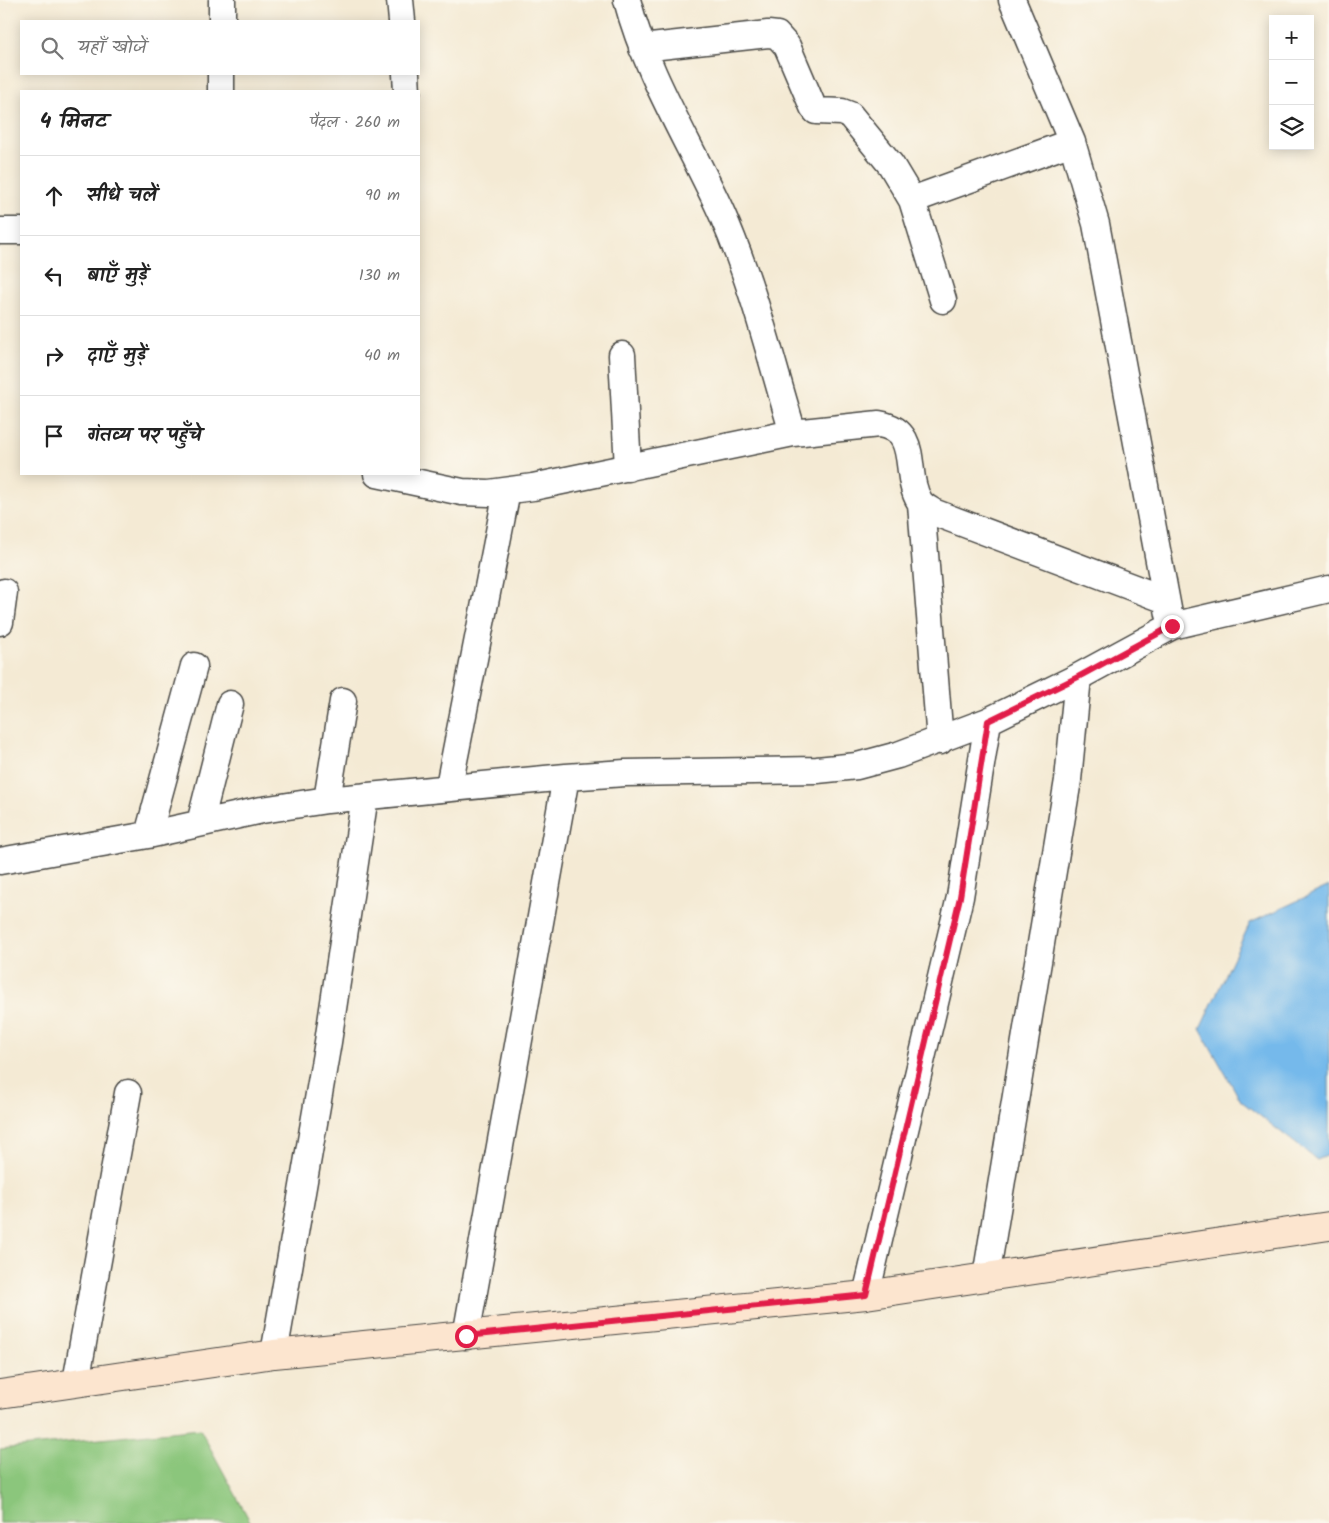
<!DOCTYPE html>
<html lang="hi">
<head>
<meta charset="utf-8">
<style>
	:root { --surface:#fff; --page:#f6f6f6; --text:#222; --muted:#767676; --line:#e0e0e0 }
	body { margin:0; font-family:Kalam,"Playpen Sans Deva",sans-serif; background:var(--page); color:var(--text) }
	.controls { position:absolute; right:15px; top:15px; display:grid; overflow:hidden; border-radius:0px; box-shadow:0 2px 12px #0003 }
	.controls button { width:45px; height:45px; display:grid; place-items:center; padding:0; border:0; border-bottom:1px solid var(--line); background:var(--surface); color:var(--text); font:25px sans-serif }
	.stop { position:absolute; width:15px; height:15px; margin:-11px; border:4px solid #e11d48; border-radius:50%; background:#fff }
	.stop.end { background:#e11d48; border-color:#fff; box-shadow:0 1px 5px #0008 }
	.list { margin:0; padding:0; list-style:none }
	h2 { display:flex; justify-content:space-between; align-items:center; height:65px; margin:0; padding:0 20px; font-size:21px }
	h2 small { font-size:16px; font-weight:400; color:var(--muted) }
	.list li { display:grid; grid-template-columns:32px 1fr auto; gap:15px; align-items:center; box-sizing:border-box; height:80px; padding:0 20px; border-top:1px solid var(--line) }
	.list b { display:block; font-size:19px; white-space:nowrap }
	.list em { font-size:16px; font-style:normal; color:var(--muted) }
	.icon { flex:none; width:28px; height:28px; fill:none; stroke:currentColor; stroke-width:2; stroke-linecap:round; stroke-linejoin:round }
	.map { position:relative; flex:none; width:1329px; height:1523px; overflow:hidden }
	.search { position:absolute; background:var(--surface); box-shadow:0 2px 12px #0003; left:20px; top:20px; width:400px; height:55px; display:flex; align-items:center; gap:12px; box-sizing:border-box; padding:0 18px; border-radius:0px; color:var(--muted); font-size:19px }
	.panel { position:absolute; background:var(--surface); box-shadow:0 2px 12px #0003; left:20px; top:90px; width:400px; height:385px; border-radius:0px }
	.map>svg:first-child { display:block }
	.green { fill:#8bc67b; stroke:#5b7853 }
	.water { fill:#75b9eb; stroke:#50728b }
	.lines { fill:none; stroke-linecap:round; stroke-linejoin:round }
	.street-casing { stroke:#494844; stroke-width:29 }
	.secondary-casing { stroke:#494844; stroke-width:30 }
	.street { stroke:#fff; stroke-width:26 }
	.secondary { stroke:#fce5cf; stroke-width:28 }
	.route { stroke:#e11d48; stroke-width:6 }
</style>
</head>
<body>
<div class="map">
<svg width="1329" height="1523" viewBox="0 0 1329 1523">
	<rect width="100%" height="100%" fill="#fbf7ec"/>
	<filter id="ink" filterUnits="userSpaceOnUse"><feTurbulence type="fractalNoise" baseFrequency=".02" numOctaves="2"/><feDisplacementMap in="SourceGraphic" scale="10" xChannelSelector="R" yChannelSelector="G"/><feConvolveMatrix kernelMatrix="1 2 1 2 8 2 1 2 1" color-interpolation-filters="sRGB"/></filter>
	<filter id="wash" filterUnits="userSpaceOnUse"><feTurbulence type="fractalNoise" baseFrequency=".0096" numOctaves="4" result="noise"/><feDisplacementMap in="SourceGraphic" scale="20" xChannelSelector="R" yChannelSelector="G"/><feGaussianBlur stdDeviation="1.12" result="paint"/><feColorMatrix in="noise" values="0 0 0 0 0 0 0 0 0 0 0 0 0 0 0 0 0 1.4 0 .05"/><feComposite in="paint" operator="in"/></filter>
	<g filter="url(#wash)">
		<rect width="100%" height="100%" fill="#f4ead4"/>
		<path class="green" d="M 200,1429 L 251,1523 L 0,1523 L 0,1449 Z"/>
		<path class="water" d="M 1329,886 L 1329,1155 L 1317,1160 L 1241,1101 L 1200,1029 L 1250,923 Z"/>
	</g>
	<g filter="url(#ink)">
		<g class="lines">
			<g class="street-casing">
				<path id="street" d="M 400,0 L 402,21
					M 627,0 C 647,76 690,143 722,214 C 753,284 771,360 793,433
					M 1012,0 L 1072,142 L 1096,224 L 1169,614
					M 222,21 L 222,0
					M 642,48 L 768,34 L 777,35 L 787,46 L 813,107 L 816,111 L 842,112 L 850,115 L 891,165 L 912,200 L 1072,142
					M 406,74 L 407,91
					M 221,91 L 221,74
					M 912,200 L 943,300
					M 0,231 L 21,231
					M 622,355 L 628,468
					M 377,474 L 462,492 L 489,493 L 533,487 L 793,433 L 879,424 C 922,431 902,474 920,502 C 923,506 929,509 933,512 L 1166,600
					M 921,504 L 940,741
					M 0,622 L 4,592
					M 449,786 L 507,491
					M 327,800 L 343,701
					M 200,823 L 230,704
					M 148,835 L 194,666
					M 0,861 L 148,835 L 262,810 L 327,800 L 566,777 L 625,773 L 817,770 L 857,766 L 898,755 L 988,721 L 1078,677 L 1172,626 L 1329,589
					M 986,1277 L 1068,780 L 1078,677
					M 866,1295 L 960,897 L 988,721
					M 466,1336 L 566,777
					M 274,1354 L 328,1042 L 365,796
					M 76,1382 L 128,1093"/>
			</g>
			<g class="secondary-casing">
				<path id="secondary" d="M 0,1394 L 274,1354 L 866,1295 L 1329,1226"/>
			</g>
			<use href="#street" class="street"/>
			<use href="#secondary" class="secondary"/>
		</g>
	</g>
	<g class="lines" filter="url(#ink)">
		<path class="route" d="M 466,1336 L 866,1295 L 960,897 L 988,721 L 1078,677 L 1172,626"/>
	</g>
</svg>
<div class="controls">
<button>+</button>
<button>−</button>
<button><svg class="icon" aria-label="layers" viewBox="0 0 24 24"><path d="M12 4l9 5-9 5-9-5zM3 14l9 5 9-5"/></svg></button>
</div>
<div class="stop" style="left:466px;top:1336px"></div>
<div class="stop end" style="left:1172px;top:626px"></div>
<div class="search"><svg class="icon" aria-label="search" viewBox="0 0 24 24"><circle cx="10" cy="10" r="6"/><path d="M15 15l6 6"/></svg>यहाँ खोजें</div>
<section class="panel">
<h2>4 मिनट<small>पैदल · 260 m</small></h2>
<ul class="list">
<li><svg class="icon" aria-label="ahead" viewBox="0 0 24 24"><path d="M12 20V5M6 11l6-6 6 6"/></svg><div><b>सीधे चलें</b></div><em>90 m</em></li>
<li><svg class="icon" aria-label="left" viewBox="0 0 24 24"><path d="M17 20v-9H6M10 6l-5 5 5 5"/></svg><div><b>बाएँ मुड़ें</b></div><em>130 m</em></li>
<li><svg class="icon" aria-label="right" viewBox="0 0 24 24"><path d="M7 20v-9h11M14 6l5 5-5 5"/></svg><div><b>दाएँ मुड़ें</b></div><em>40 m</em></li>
<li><svg class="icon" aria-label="arrive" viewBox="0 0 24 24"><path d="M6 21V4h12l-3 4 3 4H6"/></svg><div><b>गंतव्य पर पहुँचे</b></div></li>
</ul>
</section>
</div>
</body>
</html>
